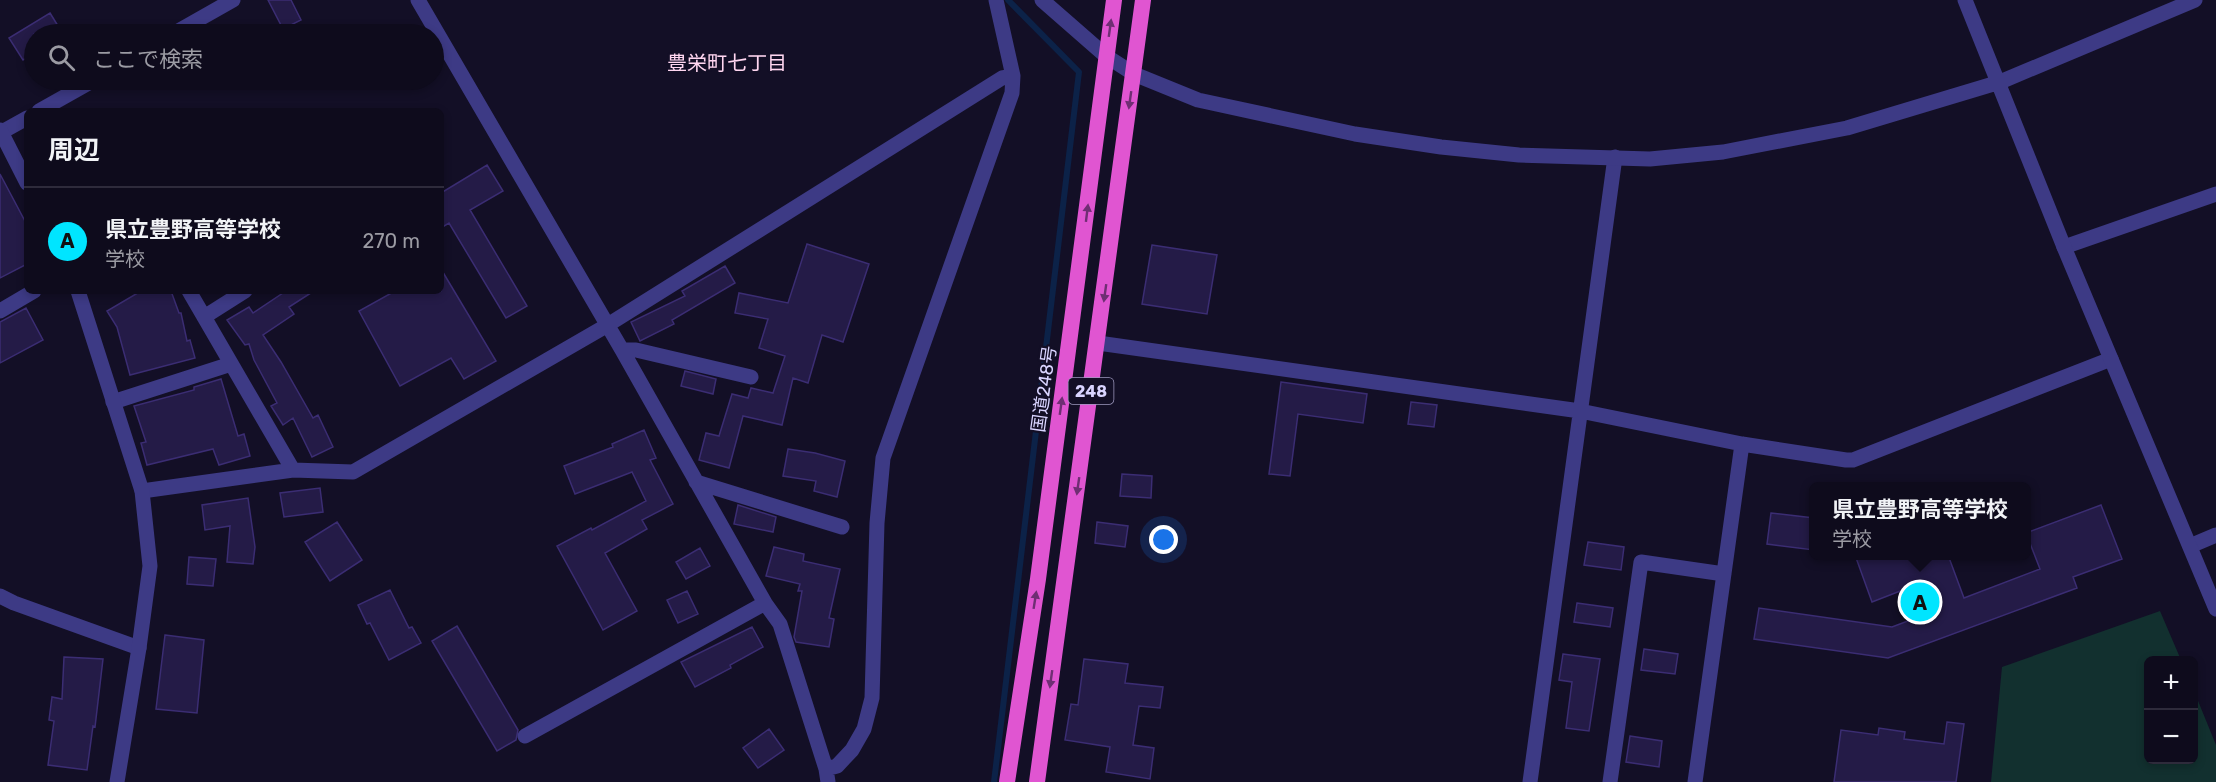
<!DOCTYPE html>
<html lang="ja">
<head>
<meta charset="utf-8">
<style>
	:root { --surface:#0e0b1c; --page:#171425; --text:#f1f3f6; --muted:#9b9ba3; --line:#2e2b3b; --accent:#00e5ff }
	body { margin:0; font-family:Rubik,"Noto Sans JP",sans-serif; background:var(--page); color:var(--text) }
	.controls { position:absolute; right:18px; bottom:18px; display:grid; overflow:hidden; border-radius:9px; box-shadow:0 3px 9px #0003 }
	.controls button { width:54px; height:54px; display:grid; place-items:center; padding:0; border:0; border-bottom:2px solid var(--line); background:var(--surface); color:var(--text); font:30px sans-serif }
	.you { position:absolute; left:1164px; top:540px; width:21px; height:21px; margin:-15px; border:4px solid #fff; border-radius:50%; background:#1a73e8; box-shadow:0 0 0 9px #1a73e833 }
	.badge { display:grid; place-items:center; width:39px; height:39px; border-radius:50%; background:var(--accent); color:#111; font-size:20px; font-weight:700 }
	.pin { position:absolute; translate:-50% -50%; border:3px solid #fff; box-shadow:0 2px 6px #0006 }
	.popup { position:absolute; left:1809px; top:482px; width:222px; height:78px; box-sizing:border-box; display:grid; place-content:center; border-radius:9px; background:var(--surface); filter:drop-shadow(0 2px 4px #0005); font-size:20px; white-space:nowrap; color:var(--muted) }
	.popup b { font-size:22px; color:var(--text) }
	.popup::after { content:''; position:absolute; left:50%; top:100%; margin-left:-12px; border:12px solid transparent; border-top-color:var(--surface) }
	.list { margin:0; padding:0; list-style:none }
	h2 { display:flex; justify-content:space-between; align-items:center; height:78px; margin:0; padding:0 24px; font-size:26px }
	h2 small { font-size:20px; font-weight:400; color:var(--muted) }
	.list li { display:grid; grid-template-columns:39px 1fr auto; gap:18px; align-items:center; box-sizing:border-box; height:108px; padding:0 24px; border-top:2px solid var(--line) }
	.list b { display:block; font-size:22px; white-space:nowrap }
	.list p { margin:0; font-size:20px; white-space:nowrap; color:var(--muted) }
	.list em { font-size:20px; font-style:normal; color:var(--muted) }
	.icon { flex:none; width:33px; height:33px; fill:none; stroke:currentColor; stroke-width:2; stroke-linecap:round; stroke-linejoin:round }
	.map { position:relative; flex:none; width:2216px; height:782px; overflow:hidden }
	.search { position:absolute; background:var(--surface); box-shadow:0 3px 9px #0003; left:24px; top:24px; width:420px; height:66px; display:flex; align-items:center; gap:15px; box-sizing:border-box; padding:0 21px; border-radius:33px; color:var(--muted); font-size:22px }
	.panel { position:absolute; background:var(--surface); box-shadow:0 3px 9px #0003; left:24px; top:108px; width:420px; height:186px; border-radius:9px }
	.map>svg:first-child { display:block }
	.green { fill:#12302f }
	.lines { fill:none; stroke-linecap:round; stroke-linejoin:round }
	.stream { stroke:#0c2248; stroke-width:6 }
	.building { fill:#241b47; stroke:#3b2d73; stroke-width:1.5 }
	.minor { stroke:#3d3a85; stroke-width:15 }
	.tertiary { stroke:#3d3a85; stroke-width:15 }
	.trunk { stroke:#e055d1; stroke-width:16 }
	.oneway { fill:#6f2e73 }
	.labels { text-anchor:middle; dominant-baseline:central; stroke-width:4.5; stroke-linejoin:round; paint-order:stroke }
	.shield { fill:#130f26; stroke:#9e99be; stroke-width:1.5 }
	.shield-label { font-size:16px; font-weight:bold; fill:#d9d4ff }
	.street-label { font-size:18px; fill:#d9d4ff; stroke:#130f26 }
	.neighbourhood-label { font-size:20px; fill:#ffd6f0; stroke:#130f26 }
</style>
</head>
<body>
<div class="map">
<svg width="2216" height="782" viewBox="0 0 2216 782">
	<rect width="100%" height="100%" fill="#130f26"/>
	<path class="green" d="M 2160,611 L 2181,660 L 2148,660 L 2148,760 L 2194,760 L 2194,691 L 2216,745 L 2216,782 L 1991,782 L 2002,667 Z"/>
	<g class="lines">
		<path class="stream" d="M 994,782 L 1079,72 L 1008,0"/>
	</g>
	<path class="building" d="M 268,0 L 291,0 L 301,20 L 283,29 Z
		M 50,13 L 63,34 L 34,34 L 34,53 L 23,60 L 9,38 Z
		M 487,165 L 503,191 L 470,210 L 527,306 L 506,318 L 449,223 L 441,228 L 441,193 Z
		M 0,174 L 27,225 L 27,264 L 0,278 Z
		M 807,244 L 869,264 L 843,342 L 822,335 L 808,383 L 793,378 L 782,425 L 743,416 L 729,468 L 699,460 L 706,433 L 719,436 L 732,394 L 748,398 L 751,388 L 773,393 L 785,356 L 759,348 L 768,319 L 735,313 L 739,293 L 788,303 Z
		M 1152,245 L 1217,255 L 1207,314 L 1142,304 Z
		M 725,266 L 735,283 L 672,320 L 674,324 L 640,341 L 631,322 L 685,296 L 682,291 Z
		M 441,269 L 496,361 L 464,379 L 451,358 L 400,386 L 359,311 L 395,291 L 441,291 Z
		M 141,291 L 171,291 L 179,313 L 181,313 L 187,341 L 190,340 L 195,358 L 130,375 L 117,327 L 107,311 Z
		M 286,291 L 314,291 L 289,307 L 294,314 L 263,335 L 281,362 L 313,418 L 318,415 L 333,447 L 312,457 L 293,418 L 283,425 L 271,406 L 277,403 L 254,360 L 249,344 L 245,345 L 227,320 L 249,307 L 253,313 Z
		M 26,308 L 43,340 L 0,363 L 0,322 Z
		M 685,371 L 716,379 L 713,394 L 681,386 Z
		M 221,379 L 238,436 L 244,434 L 250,456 L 219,465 L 213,449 L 147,465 L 141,443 L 146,442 L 134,406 L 194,390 L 194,387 Z
		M 1281,382 L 1367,394 L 1363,423 L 1298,414 L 1290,476 L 1269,474 Z
		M 1411,402 L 1437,405 L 1434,427 L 1408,424 Z
		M 644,430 L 656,458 L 650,460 L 673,504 L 642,520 L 647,529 L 605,553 L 637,611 L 603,630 L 557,546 L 591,528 L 592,530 L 646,501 L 632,472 L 575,494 L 564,466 L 613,447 L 612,444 Z
		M 788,449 L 815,453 L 845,461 L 837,497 L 814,491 L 816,481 L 783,476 Z
		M 1122,474 L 1152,476 L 1151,498 L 1120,496 Z
		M 320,488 L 323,512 L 284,517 L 280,493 Z
		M 248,498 L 255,547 L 253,564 L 227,562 L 230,526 L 205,530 L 202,505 Z
		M 738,505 L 776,517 L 773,532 L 734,524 Z
		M 2101,505 L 2122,559 L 2073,577 L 2077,588 L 1888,658 L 1754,639 L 1759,608 L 1892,627 L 1937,610 L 1926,581 L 1872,602 L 1855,555 L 1948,555 L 1964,598 L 2040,569 L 2026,533 Z
		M 1771,513 L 1814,518 L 1814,550 L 1767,544 Z
		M 337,522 L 362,560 L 330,581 L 305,542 Z
		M 1097,522 L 1128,526 L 1125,547 L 1095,543 Z
		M 1588,542 L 1624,547 L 1621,570 L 1584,565 Z
		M 774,547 L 804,554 L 803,561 L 840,569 L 829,618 L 834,619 L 829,647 L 796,642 L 794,637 L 802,591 L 798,591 L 800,584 L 766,576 Z
		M 700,548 L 710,566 L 686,579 L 676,562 Z
		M 189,557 L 216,559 L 213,586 L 187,584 Z
		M 390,590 L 409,628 L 412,627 L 421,643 L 389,660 L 370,623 L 367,624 L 358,605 Z
		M 687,591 L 698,614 L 678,623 L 667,600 Z
		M 1577,603 L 1613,608 L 1610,627 L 1574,622 Z
		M 457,626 L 518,730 L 516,740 L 497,751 L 432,641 Z
		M 752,627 L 763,647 L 730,665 L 731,668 L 695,687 L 681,662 Z
		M 165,635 L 204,640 L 197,713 L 156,709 Z
		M 1644,649 L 1678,654 L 1675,674 L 1641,670 Z
		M 1563,654 L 1600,659 L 1589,731 L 1566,728 L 1572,682 L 1559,680 Z
		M 64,657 L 103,659 L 95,727 L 93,726 L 87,770 L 48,765 L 54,721 L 49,720 L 52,697 L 62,699 Z
		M 1084,659 L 1128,664 L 1125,683 L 1163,687 L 1160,708 L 1139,706 L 1133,745 L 1154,748 L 1150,779 L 1106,772 L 1110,747 L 1065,740 L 1071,704 L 1078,705 Z
		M 1947,722 L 1964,724 L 1956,782 L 1834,782 L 1841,730 L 1878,735 L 1879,728 L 1905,732 L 1904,739 L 1944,744 Z
		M 769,729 L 784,750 L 758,768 L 743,748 Z
		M 1630,736 L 1662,741 L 1659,767 L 1626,762 Z"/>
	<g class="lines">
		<path class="minor" d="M 418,0 L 622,350 L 765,603 L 780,624 L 826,769 L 828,782
			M 1042,0 L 1106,56 L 1134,74
			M 173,34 L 233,0
			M 39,111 L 94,80
			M 0,133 L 27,118
			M 2064,247 L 2216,194
			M 189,291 L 293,470
			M 0,311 L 34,291
			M 204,317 L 245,291
			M 1098,343 L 1580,411 L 1742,444 L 1846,460 L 1853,460 L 2111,359
			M 622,350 L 636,350 L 751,377
			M 113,402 L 231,364
			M 696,482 L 842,527
			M 142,491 L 293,470 L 353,472 L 606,326 L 1002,78 L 1013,76
			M 2190,546 L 2216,535
			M 0,596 L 14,603 L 139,648
			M 525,736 L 765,603
			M 826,769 L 837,766 L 852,750 L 864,729 L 872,698 L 877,523 L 883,458 L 1012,93 L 1013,76 L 996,0
			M 1530,782 L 1615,157
			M 1610,782 L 1641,562 L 1724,574
			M 1695,782 L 1742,444"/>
		<path class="tertiary" d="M 1965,0 L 2064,247 L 2216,609
			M 1134,74 L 1198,100 L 1355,134 L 1441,147 L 1519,155 L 1650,159 L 1723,152 L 1847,128 L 2000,82 L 2195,0
			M 0,130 L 27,183
			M 78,291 L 142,491 L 150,566 L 139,648 L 117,782"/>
		<path class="trunk" d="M 1007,782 L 1038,579 L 1114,0
			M 1037,782 L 1143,0"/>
	</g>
	<defs><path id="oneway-solid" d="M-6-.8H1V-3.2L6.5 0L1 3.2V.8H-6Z" transform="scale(1.5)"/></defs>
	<g class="oneway">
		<use href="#oneway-solid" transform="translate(1110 28) rotate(-82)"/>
		<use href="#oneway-solid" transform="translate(1130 100) rotate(98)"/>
		<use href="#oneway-solid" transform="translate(1087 213) rotate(-83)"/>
		<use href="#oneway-solid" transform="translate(1105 293) rotate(98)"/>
		<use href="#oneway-solid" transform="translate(1061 406) rotate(-82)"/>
		<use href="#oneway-solid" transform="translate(1078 486) rotate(98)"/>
		<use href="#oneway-solid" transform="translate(1035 600) rotate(-81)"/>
		<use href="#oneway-solid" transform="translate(1051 679) rotate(98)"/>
	</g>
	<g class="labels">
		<rect class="shield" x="1068.5" y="378" width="45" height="26" rx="4.5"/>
		<g class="shield-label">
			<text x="1091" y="391">248</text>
		</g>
		<g class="street-label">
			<text transform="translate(1044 389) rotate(-82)">国道248号</text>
		</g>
		<g class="neighbourhood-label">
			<text x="727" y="63">豊栄町七丁目</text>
		</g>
	</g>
</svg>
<div class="controls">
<button>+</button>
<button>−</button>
</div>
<div class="you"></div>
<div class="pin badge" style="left:1920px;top:602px">A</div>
<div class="popup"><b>県立豊野高等学校</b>学校</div>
<div class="search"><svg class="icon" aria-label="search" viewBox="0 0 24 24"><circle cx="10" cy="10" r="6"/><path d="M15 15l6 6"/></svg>ここで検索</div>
<section class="panel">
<h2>周辺<small></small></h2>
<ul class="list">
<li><span class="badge">A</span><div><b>県立豊野高等学校</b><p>学校</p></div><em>270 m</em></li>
</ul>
</section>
</div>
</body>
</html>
